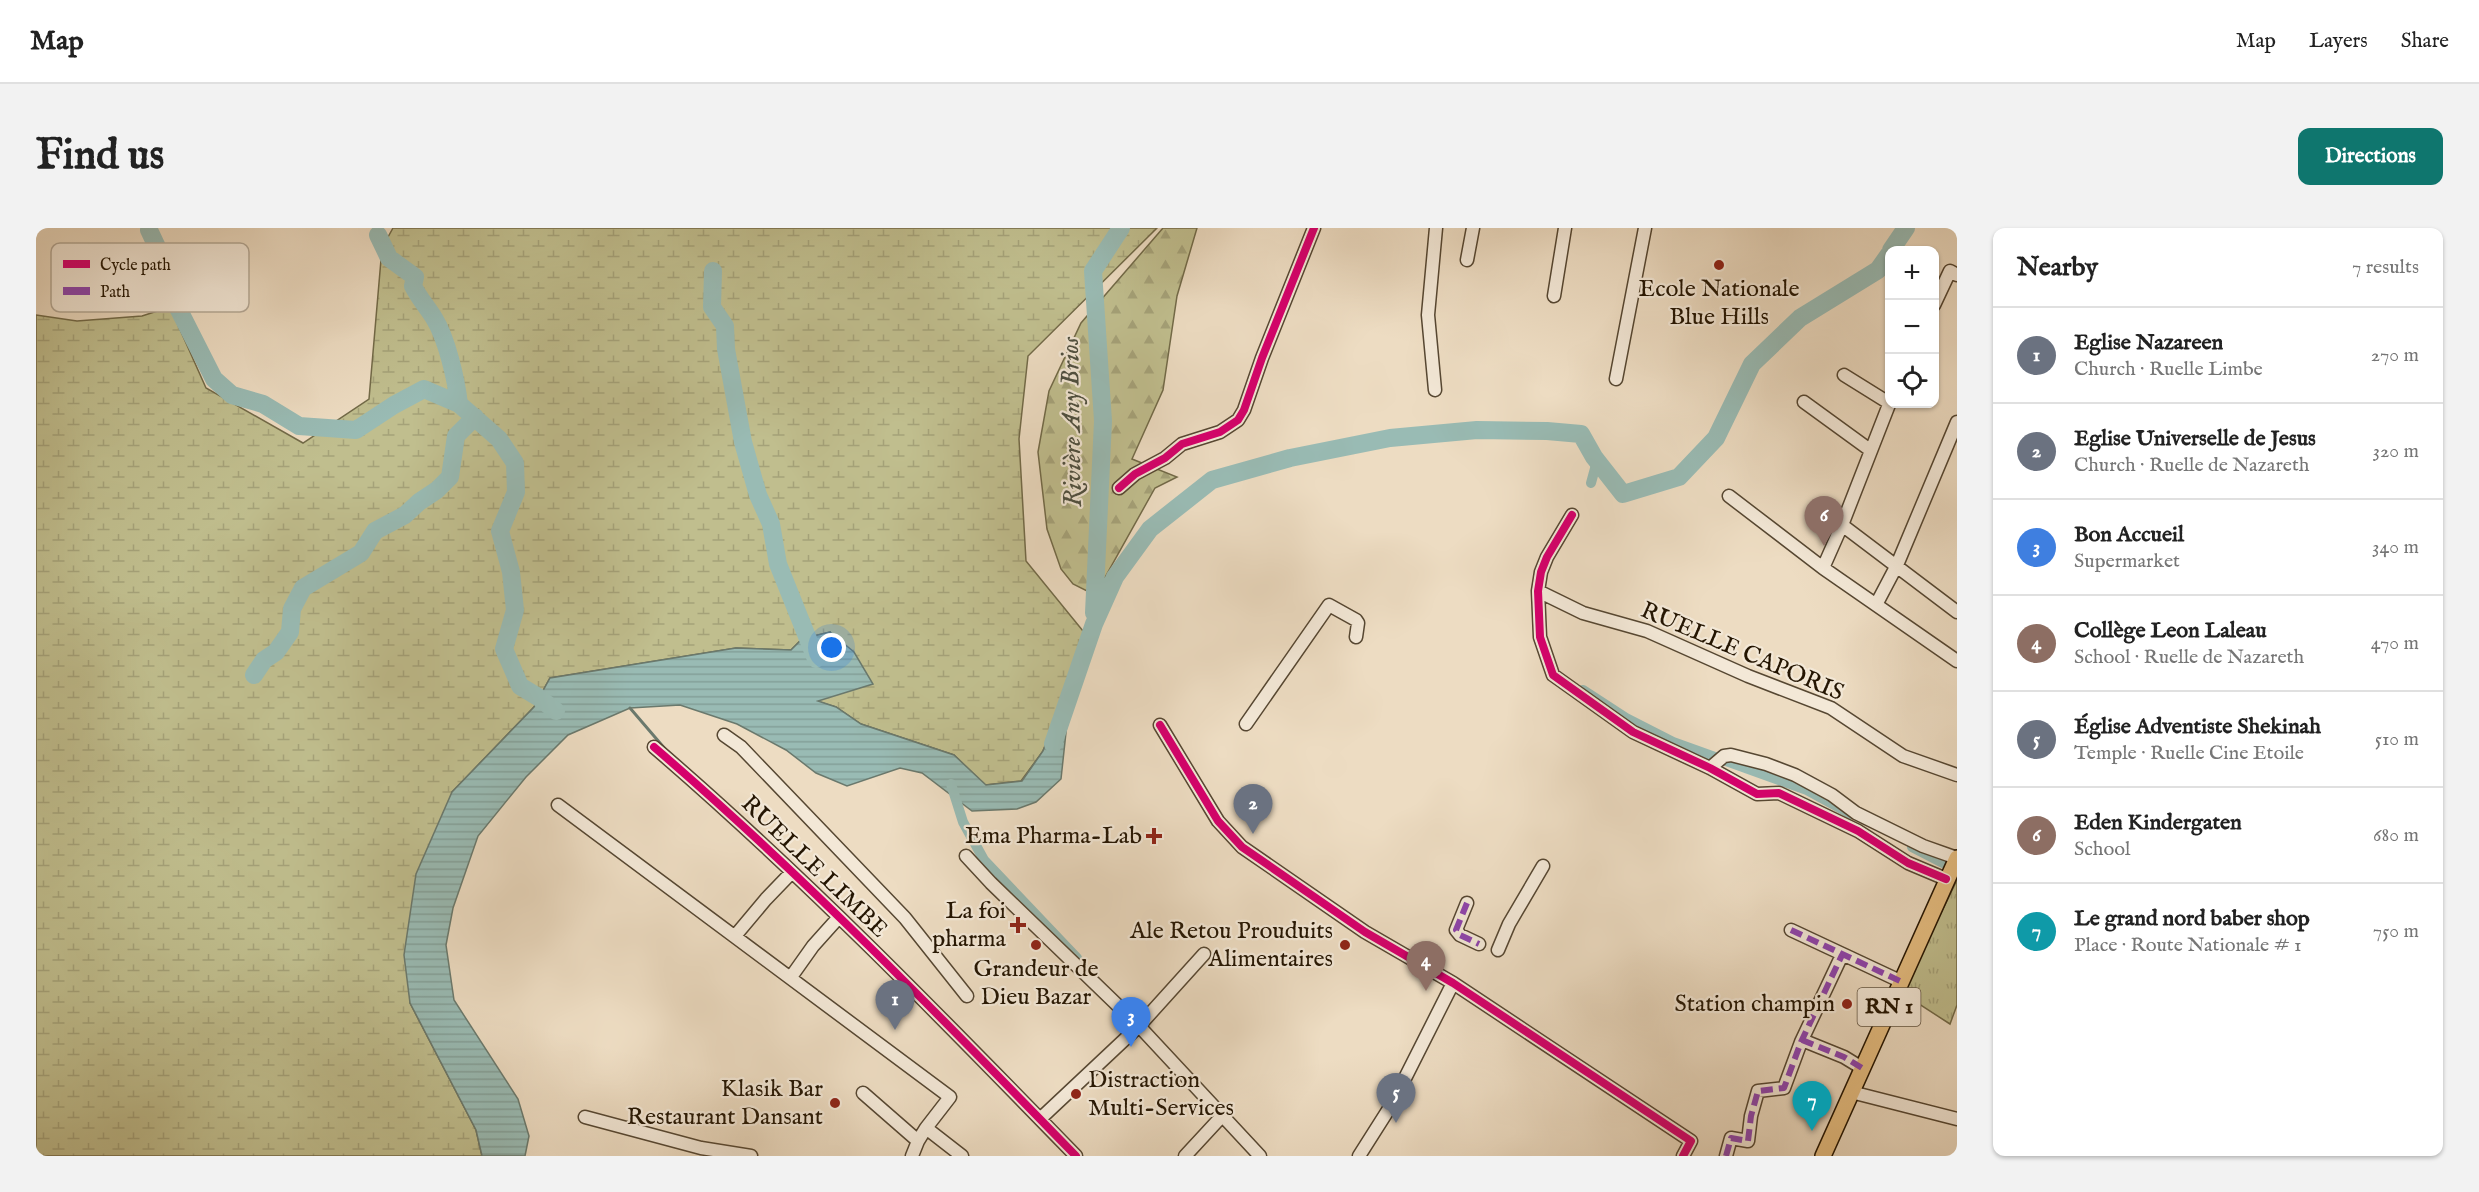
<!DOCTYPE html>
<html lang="en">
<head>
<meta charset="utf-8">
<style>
	:root { --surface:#fff; --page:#f2f2f2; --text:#222; --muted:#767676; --line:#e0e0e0; --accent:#0f766e }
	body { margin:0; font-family:"IM FELL English",serif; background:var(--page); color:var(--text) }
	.controls { position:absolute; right:18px; top:18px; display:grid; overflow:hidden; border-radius:12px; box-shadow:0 2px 4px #0004 }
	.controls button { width:54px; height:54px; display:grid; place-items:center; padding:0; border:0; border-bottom:2px solid var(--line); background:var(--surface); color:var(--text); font:30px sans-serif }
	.you { position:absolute; left:796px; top:420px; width:21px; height:21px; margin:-15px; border:4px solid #fff; border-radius:50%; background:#1a73e8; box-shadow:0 0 0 9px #1a73e833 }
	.badge { display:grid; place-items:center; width:39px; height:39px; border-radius:50%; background:var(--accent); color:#fff; font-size:20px; font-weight:700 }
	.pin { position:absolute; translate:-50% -50px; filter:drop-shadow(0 2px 3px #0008) }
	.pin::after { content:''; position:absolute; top:32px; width:21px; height:18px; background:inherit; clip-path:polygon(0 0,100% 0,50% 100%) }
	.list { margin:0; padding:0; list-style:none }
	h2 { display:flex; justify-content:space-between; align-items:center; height:78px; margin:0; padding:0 24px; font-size:26px }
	h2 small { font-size:20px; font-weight:400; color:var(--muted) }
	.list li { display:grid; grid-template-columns:39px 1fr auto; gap:18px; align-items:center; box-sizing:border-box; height:96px; padding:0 24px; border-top:2px solid var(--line) }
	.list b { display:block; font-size:22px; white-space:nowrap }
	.list p { margin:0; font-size:20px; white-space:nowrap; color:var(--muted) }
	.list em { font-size:20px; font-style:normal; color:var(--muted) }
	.icon { flex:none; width:33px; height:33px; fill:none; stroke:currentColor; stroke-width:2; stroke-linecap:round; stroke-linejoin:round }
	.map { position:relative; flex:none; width:1921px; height:928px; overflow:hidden; border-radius:12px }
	header { display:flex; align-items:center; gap:36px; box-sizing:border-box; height:84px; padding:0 30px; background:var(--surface); border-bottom:2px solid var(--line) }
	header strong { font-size:28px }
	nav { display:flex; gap:33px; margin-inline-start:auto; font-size:21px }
	.intro { display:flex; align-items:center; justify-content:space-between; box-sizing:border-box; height:144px; padding:0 36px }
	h1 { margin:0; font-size:42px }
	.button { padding:15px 27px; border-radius:12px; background:var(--accent); color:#fff; font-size:21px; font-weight:700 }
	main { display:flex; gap:36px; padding:0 36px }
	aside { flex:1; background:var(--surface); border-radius:12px; box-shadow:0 2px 4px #0004 }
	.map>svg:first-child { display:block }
	.forest { fill:url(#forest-firs); stroke:#726a48; stroke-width:1.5 }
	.wetland { fill:url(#wetland-marsh); stroke:#726a48; stroke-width:1.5 }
	.park { fill:url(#park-tufts); stroke:#726a48; stroke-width:1.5 }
	.water { fill:url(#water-rules); stroke:#6a796d; stroke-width:1.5 }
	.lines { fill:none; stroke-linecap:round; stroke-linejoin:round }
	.stream { stroke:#6a796d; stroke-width:3 }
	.canal { stroke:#99bbb4; stroke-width:10 }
	.river { stroke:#99bbb4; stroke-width:18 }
	.minor-casing { stroke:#564732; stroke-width:15 }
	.major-casing { stroke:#241502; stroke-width:18 }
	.minor { stroke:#f3e8d7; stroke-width:12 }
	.major { stroke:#e6be81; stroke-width:15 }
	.quiet { stroke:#8e44ad; stroke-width:6; stroke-dasharray:12 6; stroke-linecap:butt }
	.cycleway-casing { stroke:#f3e8d7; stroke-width:11 }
	.cycleway { stroke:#d6006c; stroke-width:8 }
	.poi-dot { fill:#8f2418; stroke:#f3e8d7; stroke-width:2 }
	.labels { text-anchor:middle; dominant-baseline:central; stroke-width:4.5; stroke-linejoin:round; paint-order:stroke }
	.shield { fill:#f3e8d7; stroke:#625442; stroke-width:1.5 }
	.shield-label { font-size:22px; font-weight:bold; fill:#241502 }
	.poi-label { font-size:24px; fill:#241502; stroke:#f3e8d7; text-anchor:end }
	.street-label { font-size:24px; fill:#241502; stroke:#f3e8d7 }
	.water-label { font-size:26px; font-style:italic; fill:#4d4f40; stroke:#f3e8d7 }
	.key { fill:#f3e8d7; stroke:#b5a997; stroke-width:1.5 }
	.key-label { font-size:16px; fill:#241502 }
</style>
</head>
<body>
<header>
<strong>Map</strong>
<nav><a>Map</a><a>Layers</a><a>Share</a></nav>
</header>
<div class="intro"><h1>Find us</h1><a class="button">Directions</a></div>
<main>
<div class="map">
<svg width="1921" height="928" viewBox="0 0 1921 928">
	<defs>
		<pattern id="forest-firs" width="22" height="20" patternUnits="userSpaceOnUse" patternTransform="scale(1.5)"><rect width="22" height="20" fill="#c0be8e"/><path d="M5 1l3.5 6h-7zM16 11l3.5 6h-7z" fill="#a5a279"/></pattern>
		<pattern id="wetland-marsh" width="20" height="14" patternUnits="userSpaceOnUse" patternTransform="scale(1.5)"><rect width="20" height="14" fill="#c0be8e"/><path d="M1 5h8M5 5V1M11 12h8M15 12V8" fill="none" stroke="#a5a279"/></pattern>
		<pattern id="park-tufts" width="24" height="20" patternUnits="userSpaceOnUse" patternTransform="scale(1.5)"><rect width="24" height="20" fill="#c0be8e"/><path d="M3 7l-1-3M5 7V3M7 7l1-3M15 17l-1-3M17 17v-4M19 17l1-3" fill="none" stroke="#a5a279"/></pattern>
		<pattern id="water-rules" width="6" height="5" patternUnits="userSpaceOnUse" patternTransform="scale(1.5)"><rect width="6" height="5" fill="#99bbb4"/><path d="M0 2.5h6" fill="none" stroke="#84a099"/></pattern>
	</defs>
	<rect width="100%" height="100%" fill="#eddcc2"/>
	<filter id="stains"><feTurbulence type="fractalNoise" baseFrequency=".00333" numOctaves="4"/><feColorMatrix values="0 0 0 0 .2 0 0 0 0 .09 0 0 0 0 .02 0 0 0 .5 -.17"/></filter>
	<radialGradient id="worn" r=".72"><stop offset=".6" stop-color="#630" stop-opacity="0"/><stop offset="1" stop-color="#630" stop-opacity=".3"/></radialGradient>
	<path class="forest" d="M 1127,0 L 1161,0 L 1141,68 L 1127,162 L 1096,231 L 1141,249 L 1119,260 L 1063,360 L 1051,363 L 1037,356 L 1025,341 L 1011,301 L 1002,224 L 1013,163 L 1045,95 Z"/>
	<path class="wetland" d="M 357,0 L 1121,0 L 992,128 L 983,211 L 990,333 L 1047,403 L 1047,422 L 1007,523 L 985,553 L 949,557 L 918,527 L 825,496 L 800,479 L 780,473 L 794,404 L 766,411 L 755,422 L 700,420 L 514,450 L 498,479 L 416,564 L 374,775 L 440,902 L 446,928 L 0,928 L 0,87 L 41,93 L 106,88 L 134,79 L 170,160 L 267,215 L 333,171 L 346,20 Z"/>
	<path class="park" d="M 1921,652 L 1921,777 L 1914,796 L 1866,765 Z"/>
	<path class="water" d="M 794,404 L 818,424 L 837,456 L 782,473 L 800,479 L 825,496 L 918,527 L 950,557 L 986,553 L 1007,523 L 1019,492 L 1031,495 L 1025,551 L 1000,574 L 981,581 L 936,583 L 886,545 L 864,540 L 811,558 L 780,545 L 750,522 L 701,496 L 644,477 L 594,480 L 532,507 L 490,549 L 442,608 L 417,680 L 410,717 L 418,772 L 482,871 L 493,908 L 489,928 L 446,928 L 440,902 L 374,775 L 368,727 L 380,646 L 416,564 L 498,479 L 514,450 L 700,420 L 755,422 L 766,411 Z"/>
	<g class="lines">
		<path class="stream" d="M 594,480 L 630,522"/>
		<path class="canal" d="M 1555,255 L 1561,233
			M 1547,462 L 1590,490 L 1637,514 L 1771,562 L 1815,586
			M 915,556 L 927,594 L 948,632 L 1041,730
			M 1876,619 L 1907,635"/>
		<path class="river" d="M 113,2 L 129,36 L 120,52 L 141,78 L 178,151 L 196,167 L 227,176 L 263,198 L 320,202 L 358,177 L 388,161 L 423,176 L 463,211 L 479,235 L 480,264 L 464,303 L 475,344 L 479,382 L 468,421 L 484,458 L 502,469 L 520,483
			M 342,7 L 353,30 L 379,49 L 377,58 C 383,70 391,79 398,90 C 411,111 420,151 423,176
			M 1855,22 L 1870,0
			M 677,43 L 676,79 L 689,98 L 690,121 L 707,214 L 722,267 L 735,296 L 742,336 L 780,431
			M 1058,385 L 1067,193 L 1057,43 L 1085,0
			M 218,447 L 228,432 L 240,424 L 254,404 L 256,381 L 267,360 L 325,325 L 339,303 L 369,287 L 383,274 L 401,262 L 414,249 L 420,208 L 439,189
			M 1017,516 L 1058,396 L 1079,349 L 1114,301 L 1176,252 L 1254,230 L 1354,210 L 1441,202 L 1511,203 L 1545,206 L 1558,229 L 1587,266 L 1643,249 L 1680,210 L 1716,136 L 1764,90 L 1842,42 L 1854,25"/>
		<g class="minor-casing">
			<path id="minor" d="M 1431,32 L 1437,0
				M 1518,68 L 1529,0
				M 1898,77 L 1914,43 L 1921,47
				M 1808,147 L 1853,175
				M 1580,151 L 1609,0
				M 1399,162 L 1392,87 L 1400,0
				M 1768,174 L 1834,222
				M 1083,260 L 1099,246 L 1129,230 L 1146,216 L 1184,204 L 1202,192 L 1208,182 L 1226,130 L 1278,0
				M 1693,268 L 1787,340 L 1921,433
				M 1536,287 L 1511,329 L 1505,344 L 1502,363 L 1504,409 L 1517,447 L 1597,504 L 1674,540 L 1721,566 L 1743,565 L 1822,603 L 1872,635 L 1910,651
				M 1806,297 L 1921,384
				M 1787,340 L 1806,297 L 1854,174
				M 1502,363 L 1547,385 L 1611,403 L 1712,448 L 1795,480 L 1867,528 L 1921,547
				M 1841,375 L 1861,337 L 1921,194
				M 1210,496 L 1293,377 L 1320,392 L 1322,395 L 1320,409
				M 1124,497 L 1182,593 L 1206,619 L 1329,704 L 1417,755 L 1655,913 L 1647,928
				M 688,507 L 705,519 L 869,690 L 931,768
				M 618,519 C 767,647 904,788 1040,928
				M 1674,540 L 1688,528 L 1695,527 L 1730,536 L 1759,547 L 1796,567 L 1820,585 L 1887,618 L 1921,630
				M 522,577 L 914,869 L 890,900 L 926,928
				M 930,628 L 955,655 L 1103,798 L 1224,928
				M 1431,675 L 1420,702 L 1424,707 L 1443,716
				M 1755,702 L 1864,753
				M 699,708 L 730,671 L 756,644
				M 1462,722 L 1473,696 L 1507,638
				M 755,749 L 777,718 L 803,689
				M 1766,812 L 1808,829 L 1826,840
				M 1815,864 L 1921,891
				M 827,865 L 882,913 L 890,900
				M 549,889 L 665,920 L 715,928
				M 1004,891 L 1103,798 L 1168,726
				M 876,928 L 882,913
				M 1149,928 L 1186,888
				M 1323,928 L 1356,876 L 1417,755
				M 1690,928 L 1695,910 L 1712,913 L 1715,888 L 1722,863 L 1748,860 L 1765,814 L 1806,727"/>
		</g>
		<g class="major-casing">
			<path id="major" d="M 1787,928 L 1921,630"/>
		</g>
		<use href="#minor" class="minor"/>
		<use href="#major" class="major"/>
		<path class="quiet" d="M 1431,675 L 1420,702 L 1424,707 L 1443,716
			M 1755,702 L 1864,753
			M 1766,812 L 1808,829 L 1826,840
			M 1690,928 L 1695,910 L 1712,913 L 1715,888 L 1722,863 L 1748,860 L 1765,814 L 1806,727"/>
		<g class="cycleway-casing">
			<path id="cycleway" d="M 1083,260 L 1099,246 L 1129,230 L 1146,216 L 1184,204 L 1202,192 L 1208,182 L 1226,130 L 1278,0
				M 1536,287 L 1511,329 L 1505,344 L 1502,363 L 1504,409 L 1517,447 L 1597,504 L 1674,540 L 1721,566 L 1743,565 L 1822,603 L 1872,635 L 1910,651
				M 1124,497 L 1182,593 L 1206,619 L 1329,704 L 1417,755 L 1655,913 L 1647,928
				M 618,519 C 767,647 904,788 1040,928"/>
		</g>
		<use href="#cycleway" class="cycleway"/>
	</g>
	<g class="poi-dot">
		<circle cx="1683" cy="37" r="6"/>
		<path d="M1115 599h6v6h6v6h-6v6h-6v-6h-6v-6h6z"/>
		<path d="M979 688h6v6h6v6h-6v6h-6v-6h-6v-6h6z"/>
		<circle cx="1000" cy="717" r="6"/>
		<circle cx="1309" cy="717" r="6"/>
		<circle cx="1811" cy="776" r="6"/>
		<circle cx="1040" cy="866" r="6"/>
		<circle cx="799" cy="875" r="6"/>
	</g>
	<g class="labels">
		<rect class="shield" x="1821.5" y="760" width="63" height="38" rx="4.5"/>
		<g class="shield-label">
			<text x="1853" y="779">RN 1</text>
		</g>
		<g class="poi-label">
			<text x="1683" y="61" text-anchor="middle">Ecole Nationale<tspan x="1683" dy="28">Blue Hills</tspan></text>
			<text x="1106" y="608">Ema Pharma-Lab</text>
			<text x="970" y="683">La foi<tspan x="970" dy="28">pharma</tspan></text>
			<text x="1297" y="703">Ale Retou Prouduits<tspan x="1297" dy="28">Alimentaires</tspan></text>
			<text x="1000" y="741" text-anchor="middle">Grandeur de<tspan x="1000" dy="28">Dieu Bazar</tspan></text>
			<text x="1799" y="776">Station champin</text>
			<text x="1052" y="852" text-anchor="start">Distraction<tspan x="1052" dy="28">Multi-Services</tspan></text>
			<text x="787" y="861">Klasik Bar<tspan x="787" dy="28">Restaurant Dansant</tspan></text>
		</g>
		<g class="street-label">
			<text transform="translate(1706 424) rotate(23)">RUELLE CAPORIS</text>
			<text transform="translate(778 639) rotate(44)">RUELLE LIMBE</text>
		</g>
		<g class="water-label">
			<text transform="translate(1036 194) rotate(-91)">Rivière Any Brios</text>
		</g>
	</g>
	<rect x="15" y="15" width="198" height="69" rx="9" class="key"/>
	<rect x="27" y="32" width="27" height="8" fill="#d6006c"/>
	<rect x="27" y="59" width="27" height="8" fill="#8e44ad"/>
	<g class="key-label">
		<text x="64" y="42">Cycle path</text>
		<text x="64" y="69">Path</text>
	</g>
	<rect width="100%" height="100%" filter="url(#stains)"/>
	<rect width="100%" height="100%" fill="url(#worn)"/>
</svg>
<div class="controls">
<button>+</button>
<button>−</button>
<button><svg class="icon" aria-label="locate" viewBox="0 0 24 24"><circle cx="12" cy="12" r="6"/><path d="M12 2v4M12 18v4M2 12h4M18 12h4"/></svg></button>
</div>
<div class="you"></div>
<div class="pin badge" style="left:859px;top:802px;background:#6b7280">1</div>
<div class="pin badge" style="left:1217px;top:606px;background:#6b7280">2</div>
<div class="pin badge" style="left:1095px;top:819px;background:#3f7fe0">3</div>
<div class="pin badge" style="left:1390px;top:763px;background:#8d6e63">4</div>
<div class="pin badge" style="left:1360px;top:895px;background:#6b7280">5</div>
<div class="pin badge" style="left:1788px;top:318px;background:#8d6e63">6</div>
<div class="pin badge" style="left:1776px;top:903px;background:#0f9aa8">7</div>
</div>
<aside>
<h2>Nearby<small>7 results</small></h2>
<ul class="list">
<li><span class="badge" style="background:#6b7280">1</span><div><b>Eglise Nazareen</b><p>Church · Ruelle Limbe</p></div><em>270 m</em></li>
<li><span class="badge" style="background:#6b7280">2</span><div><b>Eglise Universelle de Jesus</b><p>Church · Ruelle de Nazareth</p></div><em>320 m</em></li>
<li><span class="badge" style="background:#3f7fe0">3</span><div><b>Bon Accueil</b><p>Supermarket</p></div><em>340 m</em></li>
<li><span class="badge" style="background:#8d6e63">4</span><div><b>Collège Leon Laleau</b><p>School · Ruelle de Nazareth</p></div><em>470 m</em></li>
<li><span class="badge" style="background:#6b7280">5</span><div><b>Église Adventiste Shekinah</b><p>Temple · Ruelle Cine Etoile</p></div><em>510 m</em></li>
<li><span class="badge" style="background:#8d6e63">6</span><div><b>Eden Kindergaten</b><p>School</p></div><em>680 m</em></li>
<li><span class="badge" style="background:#0f9aa8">7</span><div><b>Le grand nord baber shop</b><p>Place · Route Nationale # 1</p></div><em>750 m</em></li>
</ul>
</aside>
</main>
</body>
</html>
